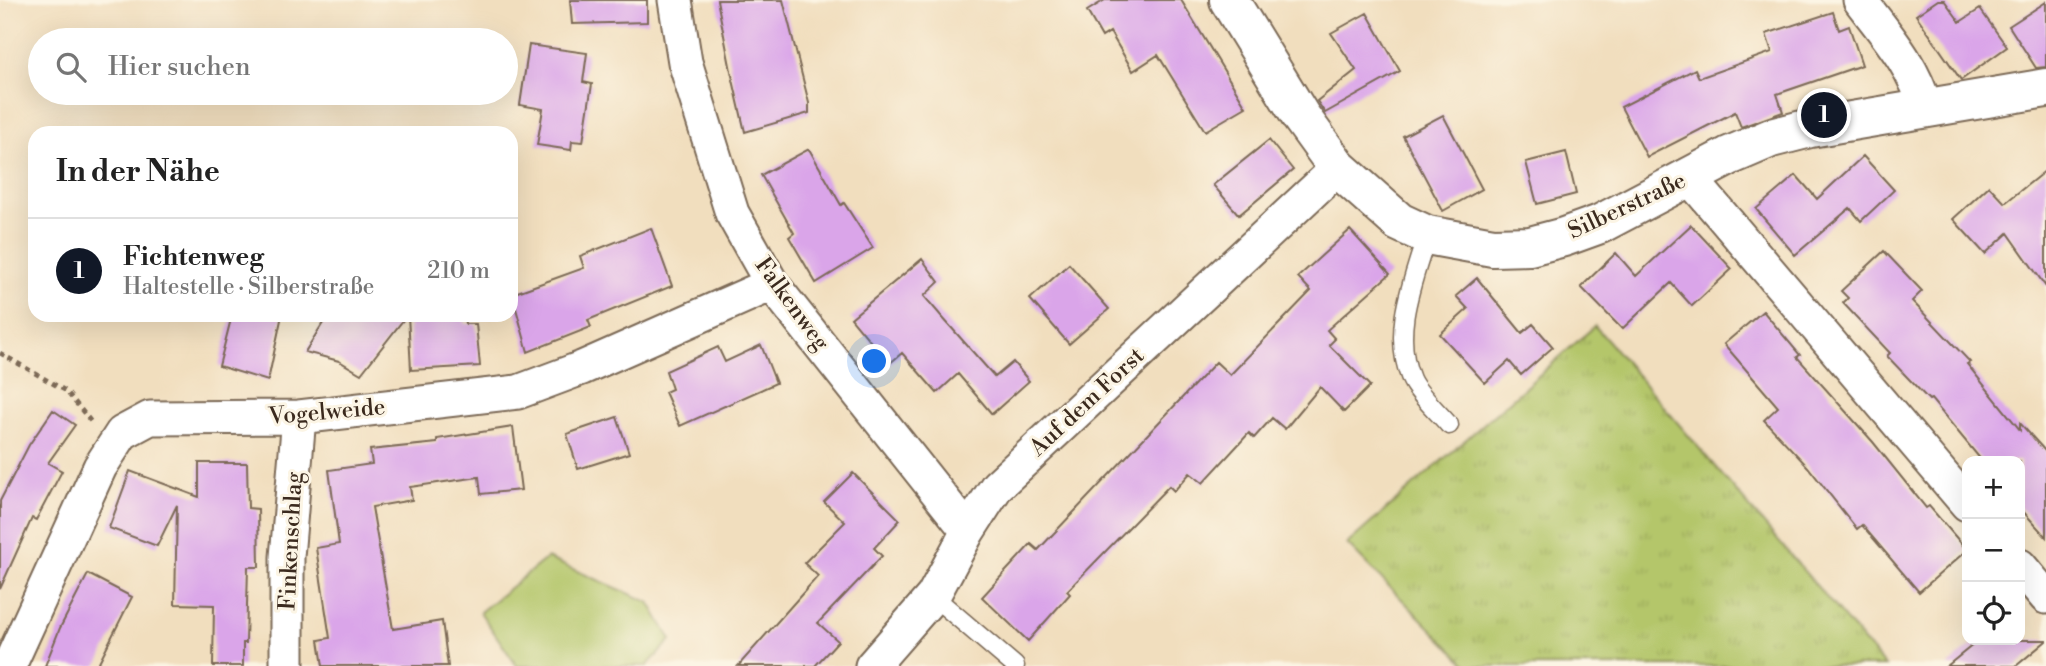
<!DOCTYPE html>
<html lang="de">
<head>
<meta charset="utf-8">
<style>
	:root { --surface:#fff; --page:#f2f2f2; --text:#222; --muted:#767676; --line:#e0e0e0; --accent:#111827 }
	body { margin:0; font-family:"Libre Bodoni",serif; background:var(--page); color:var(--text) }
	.controls { position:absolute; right:21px; bottom:21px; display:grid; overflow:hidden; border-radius:14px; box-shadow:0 7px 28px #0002 }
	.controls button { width:63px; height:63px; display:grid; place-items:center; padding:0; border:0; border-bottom:2px solid var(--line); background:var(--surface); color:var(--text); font:35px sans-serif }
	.you { position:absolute; left:875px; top:362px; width:24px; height:24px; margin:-18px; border:5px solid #fff; border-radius:50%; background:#1a73e8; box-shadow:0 0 0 10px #1a73e833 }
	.badge { display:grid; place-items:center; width:46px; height:46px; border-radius:50%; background:var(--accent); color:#fff; font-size:23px; font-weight:700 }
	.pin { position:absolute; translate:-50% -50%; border:4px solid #fff; box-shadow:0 2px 7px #0006 }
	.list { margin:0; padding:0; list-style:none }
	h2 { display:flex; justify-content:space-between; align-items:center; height:91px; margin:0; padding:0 28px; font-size:30px }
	h2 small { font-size:23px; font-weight:400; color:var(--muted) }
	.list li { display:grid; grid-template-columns:46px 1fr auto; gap:21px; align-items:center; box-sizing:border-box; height:105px; padding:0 28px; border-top:2px solid var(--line) }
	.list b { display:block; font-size:26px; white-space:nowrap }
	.list p { margin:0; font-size:23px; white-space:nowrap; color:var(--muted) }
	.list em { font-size:23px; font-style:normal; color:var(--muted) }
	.icon { flex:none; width:38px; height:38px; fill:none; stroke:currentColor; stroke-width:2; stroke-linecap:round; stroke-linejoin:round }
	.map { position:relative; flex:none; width:2046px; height:666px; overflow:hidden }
	.search { position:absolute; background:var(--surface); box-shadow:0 7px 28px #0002; left:28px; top:28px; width:490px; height:77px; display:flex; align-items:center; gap:18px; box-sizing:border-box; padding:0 24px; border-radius:38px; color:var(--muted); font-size:26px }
	.panel { position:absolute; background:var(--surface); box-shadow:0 7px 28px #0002; left:28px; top:126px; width:490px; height:196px; border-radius:21px }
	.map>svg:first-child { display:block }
	.grass { fill:url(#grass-tufts); stroke:#787844; stroke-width:2 }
	.green { fill:#b4c66a; stroke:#787844; stroke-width:2 }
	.building { fill:#daa5e9 }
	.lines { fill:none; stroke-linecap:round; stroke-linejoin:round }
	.lane-casing { stroke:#7b6956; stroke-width:21 }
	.street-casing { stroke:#7b6956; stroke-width:37 }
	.secondary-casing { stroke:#7b6956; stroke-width:42 }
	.path { stroke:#7b6956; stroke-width:4.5; stroke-dasharray:5 5; stroke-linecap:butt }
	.lane { stroke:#fff; stroke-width:18 }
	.street { stroke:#fff; stroke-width:33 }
	.secondary { stroke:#fff; stroke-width:38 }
	.labels { text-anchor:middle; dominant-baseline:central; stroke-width:6; stroke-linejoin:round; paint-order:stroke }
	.street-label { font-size:23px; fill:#3b2a1e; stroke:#fcf5e5 }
</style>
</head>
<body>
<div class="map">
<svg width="2046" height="666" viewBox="0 0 2046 666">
	<defs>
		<pattern id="grass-tufts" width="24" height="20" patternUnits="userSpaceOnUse" patternTransform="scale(1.75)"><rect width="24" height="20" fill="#b4c66a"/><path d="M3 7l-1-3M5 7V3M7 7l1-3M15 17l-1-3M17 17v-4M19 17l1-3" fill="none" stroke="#9caa5b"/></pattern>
	</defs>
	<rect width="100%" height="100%" fill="#fcf5e5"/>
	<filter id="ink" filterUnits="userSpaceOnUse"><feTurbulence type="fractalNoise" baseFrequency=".0143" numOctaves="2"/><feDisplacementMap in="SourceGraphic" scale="14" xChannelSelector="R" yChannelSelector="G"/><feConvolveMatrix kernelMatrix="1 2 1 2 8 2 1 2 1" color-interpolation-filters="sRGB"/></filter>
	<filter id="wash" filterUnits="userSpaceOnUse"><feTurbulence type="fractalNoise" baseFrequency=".00686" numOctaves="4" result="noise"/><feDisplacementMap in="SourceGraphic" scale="28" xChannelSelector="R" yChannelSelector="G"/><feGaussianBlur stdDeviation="1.57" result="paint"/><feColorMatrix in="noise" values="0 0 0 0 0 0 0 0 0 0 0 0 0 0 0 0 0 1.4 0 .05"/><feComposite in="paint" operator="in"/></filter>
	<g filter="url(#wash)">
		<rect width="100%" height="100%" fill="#f1debe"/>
		<path class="grass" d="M 1595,326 L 1885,666 L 1468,666 L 1347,544 Z"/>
		<path class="green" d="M 547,558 L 649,602 L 671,640 L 647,666 L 517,666 L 480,612 Z"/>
		<g id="blocks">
			<path class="building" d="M 570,0 L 647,0 L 647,22 L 572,24 Z
				M 717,0 L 783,0 L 809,103 L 809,113 L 745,132 L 731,71 Z
				M 1105,0 L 1181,0 L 1246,107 L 1205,131 L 1158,55 L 1133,71 L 1110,32 L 1102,37 L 1087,11 Z
				M 1938,0 L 1944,0 L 1960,22 L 1980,9 L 2007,47 L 1961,80 L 1916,15 Z
				M 2046,2 L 2046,67 L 2036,68 L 2009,26 Z
				M 1833,12 L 1839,30 L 1849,26 L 1862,65 L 1777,94 L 1783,112 L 1741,127 L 1735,112 L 1647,157 L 1621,107 L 1695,69 L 1699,78 L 1772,52 L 1766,34 Z
				M 1367,13 L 1400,71 L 1325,113 L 1317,101 L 1356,70 L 1331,33 Z
				M 529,45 L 587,53 L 583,82 L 592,84 L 583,142 L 572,141 L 571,150 L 537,145 L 543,109 L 520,105 Z
				M 1443,115 L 1482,189 L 1443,211 L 1403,136 Z
				M 1269,140 L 1293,170 L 1239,215 L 1213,185 Z
				M 809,149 L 841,205 L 844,203 L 873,248 L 816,283 L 789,237 L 794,233 L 761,175 Z
				M 1566,152 L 1576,194 L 1537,204 L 1526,162 Z
				M 1863,156 L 1894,190 L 1861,221 L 1850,208 L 1795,255 L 1756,209 L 1796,175 L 1817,199 Z
				M 2046,170 L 2046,287 L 2008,233 L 1985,254 L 1953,219 L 1989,186 L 2005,203 Z
				M 1691,225 L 1732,269 L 1692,306 L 1671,283 L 1622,329 L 1581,287 L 1616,253 L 1636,276 Z
				M 651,228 L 672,286 L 588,320 L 591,327 L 528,352 L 512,294 L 584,268 L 580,256 Z
				M 1350,230 L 1390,274 L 1327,330 L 1335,339 L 1329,345 L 1370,386 L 1344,412 L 1320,387 L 1285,429 L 1272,418 L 1254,438 L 1249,433 L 1203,483 L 1190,473 L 1174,491 L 1169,486 L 1067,591 L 1070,594 L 1028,641 L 982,597 L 1031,544 L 1038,550 L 1216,362 L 1230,375 L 1311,291 L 1298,277 Z
				M 1884,251 L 1922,291 L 1912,301 L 1970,362 L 1967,364 L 2020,430 L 2020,423 L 2046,452 L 2046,537 L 2020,508 L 2020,461 L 1982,461 L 1931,399 L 1929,400 L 1887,356 L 1890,353 L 1843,303 L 1848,298 L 1841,291 Z
				M 922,259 L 939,282 L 924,296 L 942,317 L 995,377 L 1013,362 L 1029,381 L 992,414 L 958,374 L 937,393 L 902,353 L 889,364 L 851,318 Z
				M 1069,264 L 1109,309 L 1069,344 L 1030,299 Z
				M 1477,278 L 1522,333 L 1533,324 L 1553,347 L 1521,375 L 1509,361 L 1485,383 L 1440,334 L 1468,309 L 1456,296 Z
				M 1763,311 L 1800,355 L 1797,357 L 1873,442 L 1926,508 L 1929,506 L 1967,550 L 1919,592 L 1862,525 L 1857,529 L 1808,467 L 1764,420 L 1778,407 L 1724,344 Z
				M 232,315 L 282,315 L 268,381 L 219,366 Z
				M 328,315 L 407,315 L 361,374 L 339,361 L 305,352 Z
				M 408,315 L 464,315 L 465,324 L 476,324 L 480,366 L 411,370 Z
				M 761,345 L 776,383 L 680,426 L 665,392 L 672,389 L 666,371 L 718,347 L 725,362 Z
				M 53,410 L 75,425 L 48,463 L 62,471 L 36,520 L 32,518 L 0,589 L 0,501 L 29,445 Z
				M 617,417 L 629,453 L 578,469 L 567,434 Z
				M 513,427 L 521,490 L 481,494 L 479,477 L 410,487 L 412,500 L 372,507 L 393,629 L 442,621 L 448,666 L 323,666 L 319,640 L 330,638 L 316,548 L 339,544 L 329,470 L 372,464 L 370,450 L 437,443 L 437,439 Z
				M 199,463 L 247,463 L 248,508 L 258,509 L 259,567 L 248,567 L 246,643 L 243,643 L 243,666 L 213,666 L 214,605 L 175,604 L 177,505 L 157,546 L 109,528 L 130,471 L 199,497 Z
				M 853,473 L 900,520 L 874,548 L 882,556 L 818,623 L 838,641 L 815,666 L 738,666 L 818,576 L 804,563 L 845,522 L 824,502 Z
				M 88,574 L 132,597 L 97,666 L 45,666 L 60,628 Z
				M 1979,640 L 2046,640 L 2046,641 L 2016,666 L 1947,666 Z"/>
		</g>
	</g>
	<g filter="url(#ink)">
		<use href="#blocks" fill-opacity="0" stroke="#7b6956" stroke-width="2"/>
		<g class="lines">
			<g class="lane-casing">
				<path id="lane" d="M 1427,235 C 1413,281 1391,332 1411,379 C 1417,393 1439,413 1449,425
					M 933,596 L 1015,666"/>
			</g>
			<g class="street-casing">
				<path id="street" d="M 675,0 L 685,62 L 732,213 L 772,284 L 968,531
					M 1860,0 C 1888,37 1913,64 1926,109
					M 1689,177 L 1967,504
					M 2020,566 L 2046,597
					M 9,666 L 100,467 L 122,433 L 150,418 L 299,417 L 518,392 L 582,368 L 772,284
					M 287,666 L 287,557 L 299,417
					M 872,666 L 933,596 L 968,531 L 997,486 L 1338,168"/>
			</g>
			<g class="secondary-casing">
				<path id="secondary" d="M 1229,0 L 1301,117 L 1338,168 L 1399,222 L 1427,235 L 1493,247 L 1530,246 L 1564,237 L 1600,224 L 1729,156 L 1771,138 L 1810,128 L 2046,88"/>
			</g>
			<path class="path" d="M 0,353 L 66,391 L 92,423"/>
			<use href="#lane" class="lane"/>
			<use href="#street" class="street"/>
			<use href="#secondary" class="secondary"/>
		</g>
	</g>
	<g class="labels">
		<g class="street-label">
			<text transform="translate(1627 206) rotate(-25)">Silberstraße</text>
			<text transform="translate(792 304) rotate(54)">Falkenweg</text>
			<text transform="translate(1087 402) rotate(-43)">Auf dem Forst</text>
			<text transform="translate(327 412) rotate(-5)">Vogelweide</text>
			<text transform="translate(291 541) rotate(-87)">Finkenschlag</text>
		</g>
	</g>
</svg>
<div class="controls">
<button>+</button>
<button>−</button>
<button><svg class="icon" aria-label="locate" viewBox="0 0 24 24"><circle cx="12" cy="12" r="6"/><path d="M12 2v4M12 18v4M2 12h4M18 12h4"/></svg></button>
</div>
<div class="you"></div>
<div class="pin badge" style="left:1824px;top:115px">1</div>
<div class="search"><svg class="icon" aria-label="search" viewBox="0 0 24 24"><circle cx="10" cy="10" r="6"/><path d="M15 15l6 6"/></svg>Hier suchen</div>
<section class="panel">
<h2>In der Nähe<small></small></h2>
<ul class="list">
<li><span class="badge">1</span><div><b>Fichtenweg</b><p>Haltestelle · Silberstraße</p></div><em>210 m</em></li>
</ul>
</section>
</div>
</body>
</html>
